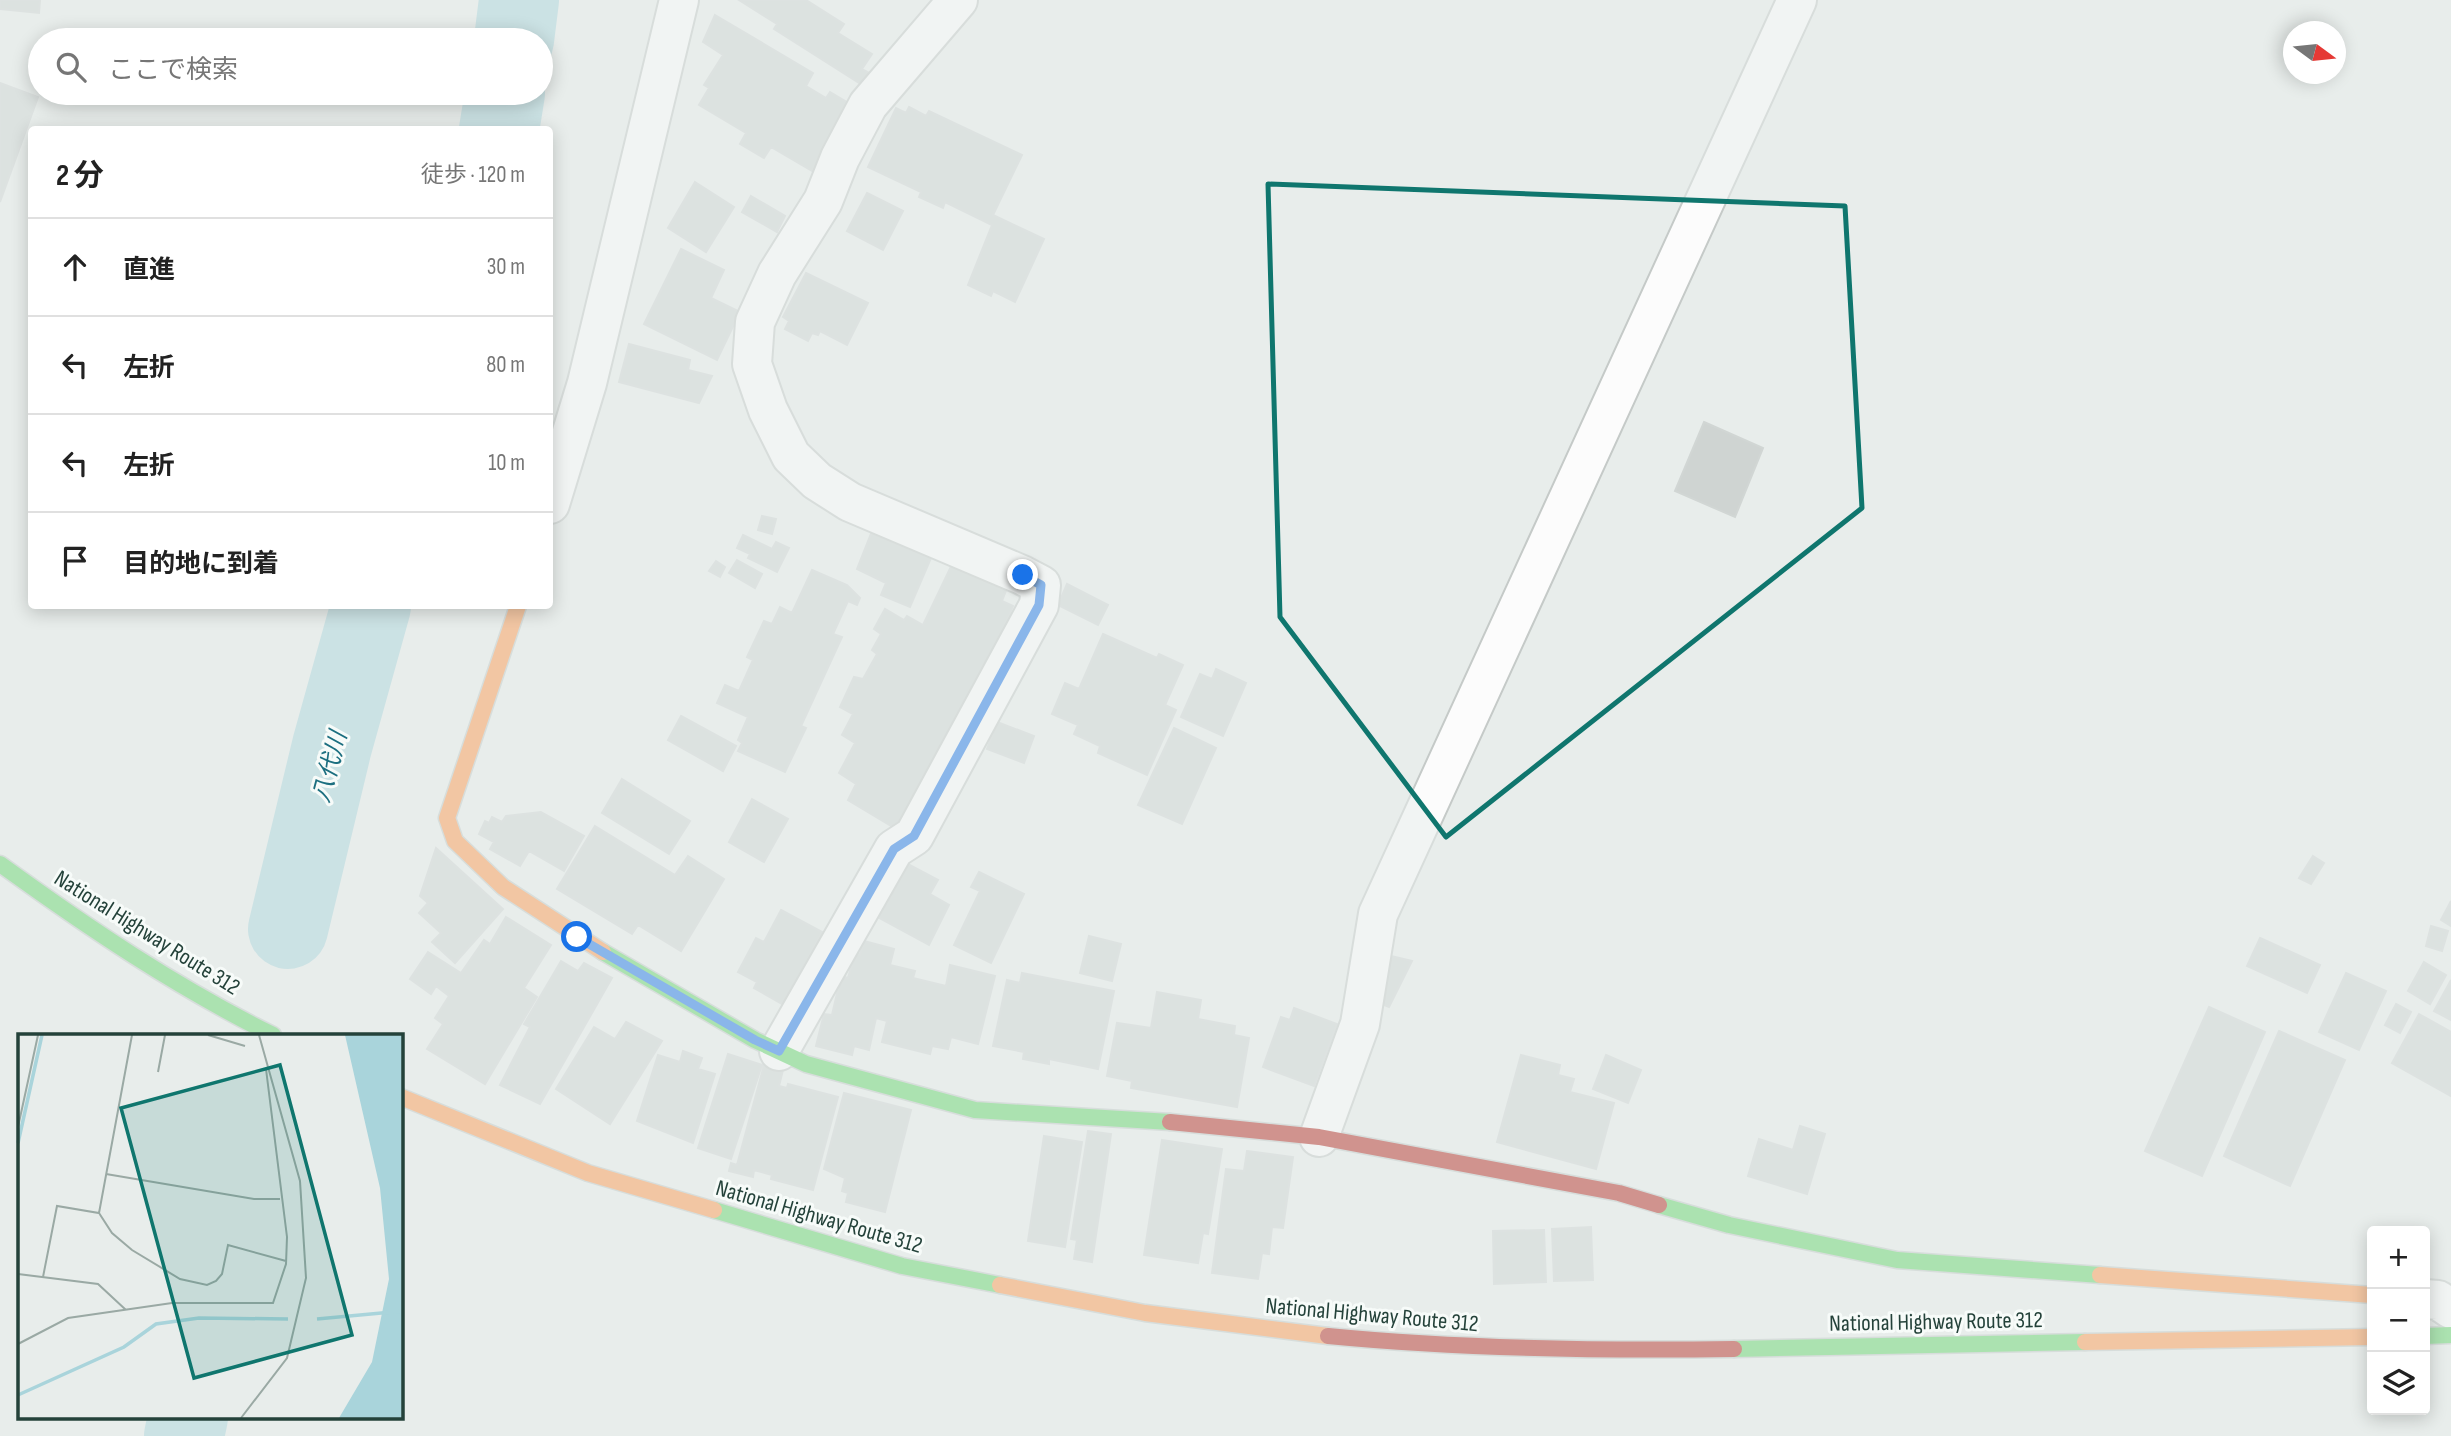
<!DOCTYPE html>
<html lang="ja">
<head>
<meta charset="utf-8">
<style>
	:root { --surface:#fff; --page:#f2f2f2; --text:#222; --muted:#767676; --line:#e0e0e0 }
	body { margin:0; font-family:"Sofia Sans Condensed","Noto Sans JP",sans-serif; background:var(--page); color:var(--text) }
	.controls { position:absolute; right:21px; bottom:21px; display:grid; overflow:hidden; border-radius:7px; box-shadow:0 4px 18px #0003 }
	.controls button { width:63px; height:63px; display:grid; place-items:center; padding:0; border:0; border-bottom:2px solid var(--line); background:var(--surface); color:var(--text); font:35px sans-serif }
	.compass { position:absolute; left:2283px; top:21px; width:63px; height:63px; border-radius:50%; background:var(--surface); box-shadow:0 4px 18px #0003; rotate:105deg }
	.stop { position:absolute; width:21px; height:21px; margin:-16px; border:5px solid #1a73e8; border-radius:50%; background:#fff }
	.stop.end { background:#1a73e8; border-color:#fff; box-shadow:0 2px 7px #0008 }
	.list { margin:0; padding:0; list-style:none }
	h2 { display:flex; justify-content:space-between; align-items:center; height:91px; margin:0; padding:0 28px; font-size:30px }
	h2 small { font-size:23px; font-weight:400; color:var(--muted) }
	.list li { display:grid; grid-template-columns:46px 1fr auto; gap:21px; align-items:center; box-sizing:border-box; height:98px; padding:0 28px; border-top:2px solid var(--line) }
	.list b { display:block; font-size:26px; white-space:nowrap }
	.list em { font-size:23px; font-style:normal; color:var(--muted) }
	.icon { flex:none; width:38px; height:38px; fill:none; stroke:currentColor; stroke-width:2; stroke-linecap:round; stroke-linejoin:round }
	.map { position:relative; flex:none; width:2451px; height:1436px; overflow:hidden }
	.search { position:absolute; background:var(--surface); box-shadow:0 4px 18px #0003; left:28px; top:28px; width:525px; height:77px; display:flex; align-items:center; gap:18px; box-sizing:border-box; padding:0 24px; border-radius:38px; color:var(--muted); font-size:26px }
	.panel { position:absolute; background:var(--surface); box-shadow:0 4px 18px #0003; left:28px; top:126px; width:525px; height:483px; border-radius:7px }
	.map>svg:first-child { display:block }
	.lines { fill:none; stroke-linecap:round; stroke-linejoin:round }
	.river { stroke:#a9d4db; stroke-width:80 }
	.building { fill:#cfd4d2; stroke:#d1d6d4; stroke-width:2 }
	.street-casing { stroke:#c5cac8; stroke-width:42 }
	.fast-casing { stroke:#c3cbc8; stroke-width:19 }
	.slow-casing { stroke:#c3cbc8; stroke-width:19 }
	.jam-casing { stroke:#c3cbc8; stroke-width:19 }
	.street { stroke:#fcfcfc; stroke-width:38 }
	.fast { stroke:#63d668; stroke-width:16 }
	.slow { stroke:#ff974d; stroke-width:16 }
	.jam { stroke:#b3261e; stroke-width:16 }
	.route { stroke:#1a73e8; stroke-width:9 }
	.marked { fill:none; stroke:#0f766e; stroke-width:5; stroke-linejoin:round }
	.labels { text-anchor:middle; dominant-baseline:central; stroke-width:6; stroke-linejoin:round; paint-order:stroke }
	.street-label { font-size:23px; fill:#24423a; stroke:#f7fbf9 }
	.water-label { font-size:24px; font-style:italic; fill:#1c6f80; stroke:#f7fbf9 }
	.inset-river { fill:none; stroke:#a9d4db; stroke-width:3.5 }
	.inset-road { fill:none; stroke:#9aa9a4; stroke-width:2 }
	.view { fill:#0f766e; fill-opacity:0.15; stroke:#0f766e; stroke-width:3.5 }
	.inset-edge { fill:none; stroke:#24423a; stroke-width:3.5 }
</style>
</head>
<body>
<div class="map">
<svg width="2451" height="1436" viewBox="0 0 2451 1436">
	<rect width="100%" height="100%" fill="#e8edeb"/>
	<g class="lines">
		<path class="river" d="M 514,40 L 519,0
			M 499,130 L 505,93
			M 288,929 L 332,746 L 371,606
			M 184,1436 L 188,1417"/>
	</g>
	<path class="building" d="M 0,0 L 40,0 L 39,13 L 0,9 Z
		M 739,0 L 806,0 L 844,24 L 838,33 L 872,54 L 862,69 L 871,74 L 864,86 L 774,29 L 777,24 Z
		M 715,15 L 813,73 L 806,86 L 826,98 L 830,92 L 852,105 L 812,171 L 771,147 L 764,158 L 740,144 L 746,133 L 699,105 L 709,88 L 704,85 L 723,55 L 703,42 Z
		M 0,83 L 38,97 L 0,202 Z
		M 909,107 L 926,116 L 929,111 L 1022,155 L 993,215 L 1044,239 L 1015,302 L 993,291 L 991,296 L 968,285 L 992,225 L 945,202 L 943,208 L 919,197 L 921,192 L 868,167 L 896,108 L 906,113 Z
		M 695,182 L 734,207 L 706,252 L 668,228 Z
		M 867,193 L 903,211 L 883,250 L 847,231 Z
		M 751,196 L 785,216 L 777,232 L 742,212 Z
		M 681,249 L 724,270 L 711,298 L 740,312 L 717,360 L 644,324 Z
		M 806,273 L 868,303 L 847,345 L 820,331 L 818,335 L 812,333 L 808,341 L 785,329 L 789,321 L 783,317 Z
		M 629,344 L 690,360 L 688,370 L 712,376 L 699,403 L 619,382 Z
		M 1704,422 L 1763,448 L 1735,517 L 1675,491 Z
		M 762,516 L 776,519 L 772,534 L 758,530 Z
		M 874,526 L 934,551 L 910,607 L 881,595 L 886,583 L 857,569 Z
		M 743,535 L 772,549 L 776,542 L 789,548 L 777,572 L 748,558 L 750,554 L 737,548 Z
		M 955,558 L 1009,583 L 1002,601 L 1013,606 L 967,712 L 896,829 L 848,800 L 856,784 L 839,773 L 855,743 L 842,735 L 853,714 L 840,707 L 854,677 L 863,679 L 877,654 L 872,650 L 881,634 L 874,629 L 885,609 L 904,620 L 907,616 L 923,625 Z
		M 737,560 L 762,574 L 755,588 L 729,573 Z
		M 716,561 L 725,567 L 720,577 L 709,571 Z
		M 812,570 L 847,585 L 860,598 L 857,605 L 848,601 L 833,634 L 842,637 L 801,726 L 806,728 L 785,772 L 738,751 L 742,743 L 738,740 L 748,717 L 717,703 L 725,685 L 739,691 L 753,660 L 747,657 L 764,621 L 772,624 L 780,607 L 792,613 Z
		M 1067,584 L 1108,605 L 1098,625 L 1058,605 Z
		M 1103,634 L 1157,658 L 1159,654 L 1183,665 L 1165,705 L 1176,710 L 1147,775 L 1098,753 L 1100,746 L 1074,734 L 1078,725 L 1052,714 L 1065,683 L 1079,689 Z
		M 1216,669 L 1246,683 L 1223,736 L 1181,717 L 1200,674 L 1212,679 Z
		M 681,716 L 736,746 L 723,771 L 668,740 Z
		M 997,722 L 1034,736 L 1024,763 L 987,749 Z
		M 1174,728 L 1216,748 L 1182,824 L 1138,805 Z
		M 622,779 L 690,821 L 669,854 L 602,813 Z
		M 752,799 L 788,819 L 764,862 L 729,842 Z
		M 541,812 L 584,836 L 564,871 L 529,851 L 520,866 L 490,849 L 494,842 L 479,834 L 485,821 L 489,823 L 492,817 L 502,822 L 506,816 Z
		M 595,826 L 675,875 L 688,856 L 724,879 L 681,951 L 638,925 L 632,934 L 557,889 Z
		M 436,848 L 503,909 L 455,963 L 432,942 L 441,933 L 419,913 L 428,903 L 420,896 Z
		M 2313,856 L 2324,863 L 2311,884 L 2299,878 Z
		M 902,861 L 938,880 L 930,894 L 949,905 L 929,945 L 874,915 Z
		M 979,872 L 1024,894 L 991,963 L 954,945 L 980,891 L 971,887 Z
		M 2451,901 L 2451,926 L 2441,920 Z
		M 781,910 L 822,932 L 784,1005 L 754,988 L 757,982 L 738,972 L 756,938 L 764,942 Z
		M 506,917 L 551,945 L 524,988 L 537,997 L 485,1084 L 427,1049 L 443,1024 L 435,1018 L 449,996 L 436,986 L 431,994 L 410,979 L 428,952 L 461,973 L 484,940 L 490,944 Z
		M 2431,926 L 2448,931 L 2442,951 L 2426,946 Z
		M 1089,936 L 1121,944 L 1112,981 L 1080,973 Z
		M 2260,938 L 2320,965 L 2307,993 L 2247,966 Z
		M 864,941 L 894,949 L 890,965 L 915,971 L 913,978 L 946,986 L 950,965 L 995,976 L 978,1044 L 951,1037 L 948,1049 L 932,1046 L 930,1054 L 882,1042 L 887,1021 L 876,1018 L 869,1050 L 854,1046 L 852,1055 L 816,1046 L 824,1014 L 832,1015 L 841,976 L 848,978 L 855,953 L 860,954 Z
		M 1391,956 L 1412,961 L 1389,1007 L 1379,1003 Z
		M 561,961 L 578,971 L 584,963 L 612,978 L 540,1104 L 500,1085 L 530,1027 L 524,1024 Z
		M 2424,962 L 2446,975 L 2430,1004 L 2408,991 Z
		M 1022,973 L 1114,991 L 1098,1069 L 1049,1059 L 1049,1064 L 1023,1059 L 1024,1052 L 993,1046 L 1007,980 L 1020,983 Z
		M 2346,973 L 2386,991 L 2359,1050 L 2319,1032 Z
		M 2451,980 L 2451,1020 L 2434,1011 Z
		M 1157,992 L 1201,1000 L 1198,1019 L 1235,1026 L 1234,1035 L 1249,1038 L 1237,1107 L 1131,1088 L 1132,1081 L 1107,1076 L 1117,1023 L 1151,1028 Z
		M 2396,1004 L 2411,1012 L 2400,1033 L 2385,1025 Z
		M 2209,1007 L 2265,1032 L 2202,1176 L 2145,1151 Z
		M 1294,1008 L 1337,1024 L 1314,1086 L 1263,1067 L 1281,1017 L 1290,1020 Z
		M 2419,1014 L 2451,1032 L 2451,1096 L 2392,1063 Z
		M 626,1022 L 662,1041 L 610,1124 L 556,1089 L 594,1027 L 615,1039 Z
		M 2279,1031 L 2345,1060 L 2290,1186 L 2224,1156 Z
		M 683,1051 L 702,1058 L 698,1069 L 715,1074 L 693,1143 L 637,1121 L 658,1055 L 680,1062 Z
		M 728,1054 L 762,1065 L 731,1159 L 698,1148 Z
		M 1521,1055 L 1560,1065 L 1558,1075 L 1574,1079 L 1570,1092 L 1614,1103 L 1596,1169 L 1497,1142 Z
		M 1606,1055 L 1641,1070 L 1628,1103 L 1593,1089 Z
		M 764,1065 L 783,1070 L 779,1086 L 787,1088 L 788,1084 L 838,1097 L 813,1190 L 771,1179 L 772,1175 L 754,1170 L 753,1177 L 729,1171 L 731,1163 L 737,1165 Z
		M 844,1093 L 911,1110 L 885,1212 L 846,1202 L 848,1193 L 842,1191 L 845,1178 L 824,1169 Z
		M 1800,1126 L 1825,1134 L 1807,1194 L 1748,1176 L 1759,1139 L 1793,1150 Z
		M 1088,1131 L 1111,1134 L 1092,1262 L 1074,1259 L 1077,1240 L 1071,1239 Z
		M 1044,1136 L 1082,1142 L 1065,1247 L 1028,1241 Z
		M 1162,1140 L 1222,1149 L 1208,1234 L 1203,1233 L 1198,1263 L 1144,1255 Z
		M 1247,1151 L 1293,1157 L 1283,1228 L 1272,1227 L 1269,1254 L 1262,1253 L 1258,1279 L 1212,1273 L 1226,1169 L 1244,1171 Z
		M 1591,1227 L 1593,1280 L 1554,1281 L 1552,1229 Z
		M 1544,1230 L 1546,1282 L 1494,1284 L 1493,1231 Z"/>
	<g class="lines">
		<g class="street-casing">
			<path id="street" d="M 550,504 L 587,383 L 679,0
				M 779,1051 L 894,849 L 914,836 L 1039,605 L 1041,585 L 1022,575 L 850,502 L 817,481 L 791,456 L 768,410 L 752,364 L 755,322 L 777,274 L 823,201 L 840,158 L 868,105 L 958,0
				M 1319,1137 L 1360,1024 L 1378,914 L 1797,0
				M 2425,1299 L 2438,1300 L 2451,1309"/>
		</g>
		<g class="fast-casing">
			<path id="fast" d="M 0,864 C 87,927 176,987 273,1035
				M 603,952 L 755,1040 L 806,1064 L 975,1110 L 1170,1122
				M 1659,1205 L 1729,1225 L 1897,1260 L 2100,1275
				M 714,1210 L 902,1266 L 1000,1285
				M 2425,1336 L 2451,1335
				M 1734,1349 L 2085,1342"/>
		</g>
		<g class="slow-casing">
			<path id="slow" d="M 518,606 L 447,818 L 455,841 L 503,887 L 603,952
				M 401,1097 L 588,1173 L 714,1210
				M 2100,1275 L 2372,1295
				M 1000,1285 L 1145,1313 L 1328,1336
				M 2085,1342 L 2372,1337"/>
		</g>
		<g class="jam-casing">
			<path id="jam" d="M 1170,1122 L 1319,1137 L 1619,1193 L 1659,1205
				M 1328,1336 C 1463,1349 1598,1351 1734,1349"/>
		</g>
		<use href="#street" class="street"/>
		<use href="#fast" class="fast"/>
		<use href="#slow" class="slow"/>
		<use href="#jam" class="jam"/>
	</g>
	<g class="lines">
		<path class="route" d="M 577,937 L 755,1040 L 779,1051 L 894,849 L 914,836 L 1039,605 L 1041,585 L 1023,575"/>
	</g>
	<path d="M0 0H2451V1436H0ZM 1268,184 L 1845,206 L 1862,508 L 1446,837 L 1280,617 Z" fill="#e8edeb" fill-opacity=".55" fill-rule="evenodd"/>
	<path class="marked" d="M 1268,184 L 1845,206 L 1862,508 L 1446,837 L 1280,617 Z"/>
	<g class="labels">
		<g class="street-label">
			<text transform="translate(147 933) rotate(32)">National Highway Route 312</text>
			<text transform="translate(819 1217) rotate(16)">National Highway Route 312</text>
			<text transform="translate(1372 1315) rotate(5)">National Highway Route 312</text>
			<text transform="translate(1936 1322) rotate(-1)">National Highway Route 312</text>
		</g>
		<g class="water-label">
			<text transform="translate(330 767) rotate(-75)">八代川</text>
		</g>
	</g>
	<g transform="translate(18 1034)">
		<rect width="385" height="385" fill="#e8edeb"/>
		<path d="M 327,1 L 385,1 L 385,384 L 321,384 L 354,328 L 371,245 L 362,154 Z" fill="#a9d4db"/>
		<path class="inset-river" d="M 0,109 L 24,1M 299,285 L 385,277M 0,361 L 106,313 L 138,290 L 181,284 L 270,285"/>
		<path class="inset-road" d="M 190,1 L 227,12M 140,38 L 147,1M 0,93 L 20,1M 88,140 L 236,165 L 262,165M 81,179 L 94,199 L 114,216 L 162,245 L 189,251 L 198,247 L 204,240 L 210,211 L 268,227M 0,240 L 80,250 L 108,276M 25,243 L 39,172 L 81,179 L 114,1M 0,310 L 50,284 L 154,269 L 255,269 L 268,230 L 269,203 L 248,35M 223,384 L 269,324 L 288,244 L 282,147 L 241,1"/>
		<path class="view" d="M 262,31 L 334,301 L 176,344 L 103,74 Z"/>
		<rect width="385" height="385" class="inset-edge"/>
	</g>
</svg>
<div class="controls">
<button>+</button>
<button>−</button>
<button><svg class="icon" aria-label="layers" viewBox="0 0 24 24"><path d="M12 4l9 5-9 5-9-5zM3 14l9 5 9-5"/></svg></button>
</div>
<svg class="compass" viewBox="-18 -18 36 36"><path d="M0-13l5 13h-10z" fill="#e53935"/><path d="M0 13l5-13h-10z" fill="#767676"/></svg>
<div class="stop" style="left:577px;top:937px"></div>
<div class="stop end" style="left:1023px;top:575px"></div>
<div class="search"><svg class="icon" aria-label="search" viewBox="0 0 24 24"><circle cx="10" cy="10" r="6"/><path d="M15 15l6 6"/></svg>ここで検索</div>
<section class="panel">
<h2>2 分<small>徒歩 · 120 m</small></h2>
<ul class="list">
<li><svg class="icon" aria-label="ahead" viewBox="0 0 24 24"><path d="M12 20V5M6 11l6-6 6 6"/></svg><div><b>直進</b></div><em>30 m</em></li>
<li><svg class="icon" aria-label="left" viewBox="0 0 24 24"><path d="M17 20v-9H6M10 6l-5 5 5 5"/></svg><div><b>左折</b></div><em>80 m</em></li>
<li><svg class="icon" aria-label="left" viewBox="0 0 24 24"><path d="M17 20v-9H6M10 6l-5 5 5 5"/></svg><div><b>左折</b></div><em>10 m</em></li>
<li><svg class="icon" aria-label="arrive" viewBox="0 0 24 24"><path d="M6 21V4h12l-3 4 3 4H6"/></svg><div><b>目的地に到着</b></div></li>
</ul>
</section>
</div>
</body>
</html>
